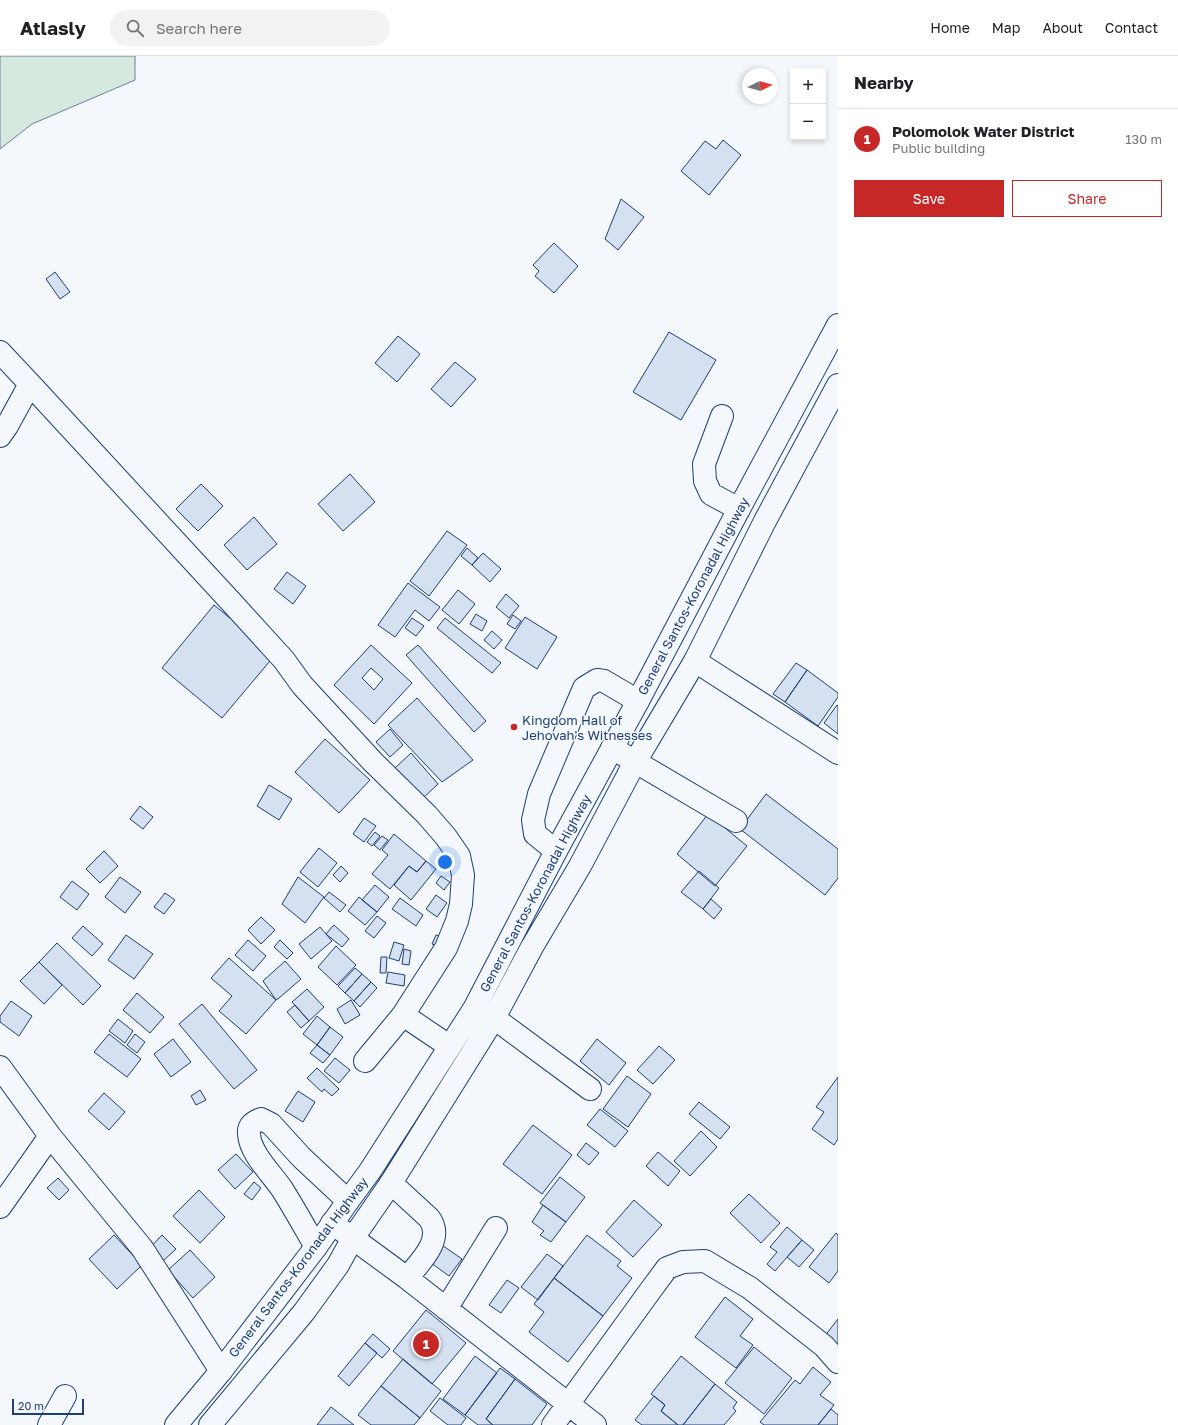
<!DOCTYPE html>
<html lang="en">
<head>
<meta charset="utf-8">
<style>
	:root { --surface:#fff; --page:#f2f2f2; --text:#202124; --muted:#757577; --line:#e0e0e0; --accent:#c62828 }
	body { margin:0; font-family:"Golos Text",sans-serif; background:var(--page); color:var(--text) }
	.controls { position:absolute; right:12px; top:12px; display:grid; overflow:hidden; border-radius:0px; box-shadow:0 2px 6px #0003 }
	.controls button { width:36px; height:36px; display:grid; place-items:center; padding:0; border:0; border-bottom:1px solid var(--line); background:var(--surface); color:var(--text); font:20px sans-serif }
	.compass { position:absolute; left:742px; top:12px; width:36px; height:36px; border-radius:50%; background:var(--surface); box-shadow:0 2px 6px #0003; rotate:85deg }
	.scale { position:absolute; left:12px; bottom:10px; width:72px; box-sizing:border-box; padding-left:4px; border:2px solid #1d3f73; border-top:0; font-size:11px; line-height:14px; white-space:nowrap; color:#1d3f73; -webkit-text-stroke:3px #f4f7fb; paint-order:stroke }
	.you { position:absolute; left:445px; top:806px; width:14px; height:14px; margin:-10px; border:3px solid #fff; border-radius:50%; background:#1a73e8; box-shadow:0 0 0 6px #1a73e833 }
	.badge { display:grid; place-items:center; width:26px; height:26px; border-radius:50%; background:var(--accent); color:#fff; font-size:13px; font-weight:700 }
	.pin { position:absolute; translate:-50% -50%; border:2px solid #fff; box-shadow:0 1px 4px #0006 }
	.list { margin:0; padding:0; list-style:none }
	h2 { display:flex; justify-content:space-between; align-items:center; height:52px; margin:0; padding:0 16px; font-size:17px }
	h2 small { font-size:13px; font-weight:400; color:var(--muted) }
	.list li { display:grid; grid-template-columns:26px 1fr auto; gap:12px; align-items:center; box-sizing:border-box; height:60px; padding:0 16px; border-top:1px solid var(--line) }
	.list b { display:block; font-size:15px; white-space:nowrap }
	.list p { margin:0; font-size:13px; white-space:nowrap; color:var(--muted) }
	.list em { font-size:13px; font-style:normal; color:var(--muted) }
	.actions { display:flex; gap:8px; padding:12px 16px }
	.actions a { flex:1; padding:9px 0; border:1px solid var(--accent); border-radius:0px; text-align:center; font-size:14px; color:var(--accent) }
	.actions .main { background:var(--accent); color:#fff }
	.icon { flex:none; width:22px; height:22px; fill:none; stroke:currentColor; stroke-width:2; stroke-linecap:round; stroke-linejoin:round }
	.map { position:relative; flex:none; width:838px; height:1369px; overflow:hidden }
	header { display:flex; align-items:center; gap:24px; box-sizing:border-box; height:56px; padding:0 20px; background:var(--surface); border-bottom:1px solid var(--line) }
	header strong { font-size:19px }
	nav { display:flex; gap:22px; margin-inline-start:auto; font-size:14px }
	.search { width:280px; height:36px; background:var(--page); display:flex; align-items:center; gap:10px; box-sizing:border-box; padding:0 14px; border-radius:22px; color:var(--muted); font-size:15px }
	main { display:flex }
	aside { flex:1; background:var(--surface) }
	.map>svg:first-child { display:block }
	.green { fill:#d7e8df; stroke:#687fa3 }
	.building { fill:#d5e0f0; stroke:#1d3f73; fill-rule:evenodd }
	.lines { fill:none; stroke-linecap:round; stroke-linejoin:round }
	.minor-casing { stroke:#1d3f73; stroke-width:24 }
	.highway-casing { stroke:#1d3f73; stroke-width:24 }
	.minor { stroke:#f4f7fb; stroke-width:22 }
	.highway { stroke:#f4f7fb; stroke-width:22 }
	.poi-dot { fill:#c62828; stroke:#f4f7fb; stroke-width:1.5 }
	.labels { text-anchor:middle; dominant-baseline:central; stroke-width:3; stroke-linejoin:round; paint-order:stroke }
	.street-label { font-size:13px; fill:#1d3f73; stroke:#f4f7fb }
	.poi-label { font-size:13px; fill:#1d3f73; stroke:#f4f7fb; text-anchor:start }
</style>
</head>
<body>
<header>
<strong>Atlasly</strong>
<div class="search"><svg class="icon" aria-label="search" viewBox="0 0 24 24"><circle cx="10" cy="10" r="6"/><path d="M15 15l6 6"/></svg>Search here</div>
<nav><a>Home</a><a>Map</a><a>About</a><a>Contact</a></nav>
</header>
<main>
<div class="map">
<svg width="838" height="1369" viewBox="0 0 838 1369">
	<rect width="100%" height="100%" fill="#f4f7fb"/>
	<path class="green" d="M 0,0 L 135,0 L 135,24 L 32,68 L 0,93 Z"/>
	<path class="building" d="M 723,84 L 741,99 L 709,139 L 681,115 L 705,85 L 716,93 Z
		M 621,143 L 644,161 L 618,194 L 605,183 Z
		M 554,187 L 578,210 L 554,237 L 535,220 L 539,215 L 533,209 Z
		M 55,216 L 70,236 L 60,243 L 46,223 Z
		M 669,276 L 716,304 L 681,364 L 633,336 Z
		M 398,280 L 420,298 L 397,326 L 375,307 Z
		M 455,306 L 476,323 L 451,351 L 431,333 Z
		M 350,418 L 375,446 L 343,475 L 318,448 Z
		M 201,428 L 223,450 L 198,475 L 176,453 Z
		M 254,461 L 277,488 L 247,514 L 224,489 Z
		M 447,475 L 467,489 L 429,540 L 410,525 Z
		M 467,492 L 478,502 L 472,509 L 461,500 Z
		M 483,497 L 501,513 L 490,526 L 472,509 Z
		M 287,516 L 306,530 L 293,548 L 274,533 Z
		M 408,527 L 440,551 L 429,565 L 415,554 L 395,581 L 378,569 Z
		M 458,534 L 475,548 L 459,568 L 442,554 Z
		M 506,538 L 519,550 L 509,562 L 496,551 Z
		M 214,549 L 275,599 L 222,662 L 162,612 Z
		M 476,558 L 487,565 L 482,575 L 470,568 Z
		M 513,559 L 521,565 L 515,573 L 507,568 Z
		M 525,561 L 557,581 L 537,613 L 505,592 Z
		M 412,562 L 424,570 L 416,580 L 405,572 Z
		M 445,562 L 501,607 L 492,617 L 437,572 Z
		M 492,575 L 502,584 L 494,593 L 484,584 Z
		M 371,589 L 412,627 L 374,668 L 334,629 ZM 371,612 L 383,623 L 374,634 L 362,622 Z
		M 418,589 L 486,665 L 474,676 L 406,599 Z
		M 796,607 L 807,614 L 785,646 L 773,638 Z
		M 807,614 L 838,637 L 838,641 L 818,670 L 785,646 Z
		M 417,642 L 473,704 L 442,726 L 388,669 Z
		M 837,649 L 838,650 L 838,678 L 824,667 Z
		M 390,673 L 403,689 L 390,701 L 376,686 Z
		M 325,683 L 370,724 L 339,757 L 295,716 Z
		M 411,697 L 438,728 L 422,743 L 395,712 Z
		M 269,729 L 292,743 L 279,764 L 257,750 Z
		M 766,738 L 838,793 L 838,822 L 825,839 L 740,773 Z
		M 140,750 L 153,761 L 143,773 L 130,763 Z
		M 708,758 L 747,790 L 715,830 L 677,798 Z
		M 364,762 L 376,770 L 364,786 L 353,778 Z
		M 375,776 L 380,780 L 372,790 L 367,786 Z
		M 394,778 L 426,805 L 417,816 L 409,810 L 390,833 L 372,818 L 388,799 L 382,794 Z
		M 382,780 L 388,784 L 380,794 L 374,789 Z
		M 319,792 L 337,807 L 318,831 L 300,816 Z
		M 104,795 L 118,810 L 100,827 L 86,813 Z
		M 426,805 L 436,813 L 411,844 L 394,829 L 409,810 L 417,816 Z
		M 341,810 L 348,817 L 340,826 L 333,819 Z
		M 699,815 L 719,832 L 703,853 L 681,836 Z
		M 441,820 L 450,826 L 444,834 L 436,827 Z
		M 120,821 L 141,836 L 125,857 L 105,841 Z
		M 298,821 L 324,841 L 305,867 L 282,848 Z
		M 72,825 L 89,838 L 77,854 L 60,841 Z
		M 375,829 L 389,841 L 377,856 L 362,844 Z
		M 329,836 L 346,849 L 340,856 L 324,842 Z
		M 165,837 L 175,844 L 164,858 L 154,851 Z
		M 436,839 L 447,847 L 437,861 L 426,853 Z
		M 359,841 L 377,856 L 365,869 L 348,855 Z
		M 400,842 L 423,859 L 416,870 L 392,853 Z
		M 711,843 L 722,853 L 714,863 L 703,853 Z
		M 377,860 L 386,867 L 374,882 L 365,875 Z
		M 261,861 L 275,874 L 261,888 L 248,874 Z
		M 334,869 L 349,883 L 342,891 L 326,878 Z
		M 83,870 L 103,888 L 92,900 L 72,882 Z
		M 320,871 L 332,885 L 311,903 L 299,888 Z
		M 126,879 L 153,898 L 134,923 L 108,904 Z
		M 436,879 L 446,882 L 443,892 L 432,888 Z
		M 248,884 L 266,900 L 253,915 L 235,899 Z
		M 280,884 L 293,897 L 287,903 L 274,891 Z
		M 394,886 L 404,889 L 399,905 L 389,902 Z
		M 57,887 L 101,930 L 83,949 L 39,906 Z
		M 336,890 L 356,909 L 337,929 L 318,911 Z
		M 404,893 L 411,895 L 409,909 L 402,908 Z
		M 381,901 L 387,901 L 386,917 L 380,917 Z
		M 229,902 L 276,944 L 246,978 L 219,955 L 232,940 L 211,922 Z
		M 285,905 L 301,923 L 279,942 L 276,944 L 263,925 Z
		M 39,906 L 62,929 L 44,948 L 20,925 Z
		M 355,912 L 362,918 L 345,937 L 338,930 Z
		M 388,916 L 405,919 L 404,930 L 386,927 Z
		M 362,918 L 371,926 L 354,945 L 345,937 Z
		M 371,926 L 377,932 L 360,951 L 354,945 Z
		M 307,933 L 324,951 L 309,965 L 292,946 Z
		M 137,937 L 164,961 L 150,977 L 123,954 Z
		M 351,944 L 360,959 L 345,968 L 337,953 Z
		M 11,945 L 32,960 L 19,980 L 0,966 L 0,960 Z
		M 202,948 L 257,1014 L 234,1033 L 179,968 Z
		M 295,949 L 309,965 L 301,972 L 287,956 Z
		M 317,960 L 330,971 L 317,989 L 303,978 Z
		M 118,963 L 133,975 L 125,987 L 109,975 Z
		M 330,971 L 343,981 L 330,999 L 317,989 Z
		M 109,978 L 141,1003 L 127,1021 L 94,996 Z
		M 135,978 L 145,986 L 137,997 L 127,989 Z
		M 173,983 L 191,1006 L 171,1021 L 154,998 Z
		M 597,983 L 626,1007 L 609,1029 L 580,1005 Z
		M 317,989 L 330,999 L 323,1007 L 310,997 Z
		M 659,990 L 675,1004 L 653,1028 L 637,1014 Z
		M 335,1002 L 350,1014 L 339,1027 L 324,1015 Z
		M 317,1012 L 339,1033 L 332,1040 L 324,1033 L 322,1036 L 307,1022 Z
		M 627,1020 L 651,1038 L 628,1071 L 603,1053 Z
		M 838,1021 L 838,1083 L 834,1089 L 812,1073 L 824,1056 L 816,1051 Z
		M 200,1034 L 206,1044 L 196,1049 L 191,1040 Z
		M 298,1035 L 315,1046 L 303,1066 L 285,1055 Z
		M 104,1037 L 125,1056 L 109,1074 L 88,1055 Z
		M 699,1046 L 730,1071 L 720,1083 L 689,1058 Z
		M 600,1053 L 628,1075 L 615,1091 L 587,1069 Z
		M 533,1069 L 572,1099 L 542,1138 L 503,1108 Z
		M 701,1075 L 717,1091 L 690,1120 L 674,1105 Z
		M 586,1087 L 599,1097 L 589,1109 L 577,1099 Z
		M 658,1096 L 680,1115 L 668,1130 L 646,1110 Z
		M 236,1098 L 253,1116 L 235,1133 L 218,1114 Z
		M 560,1121 L 585,1141 L 566,1166 L 540,1147 Z
		M 58,1122 L 69,1134 L 59,1144 L 47,1132 Z
		M 254,1126 L 261,1132 L 252,1144 L 244,1138 Z
		M 199,1134 L 225,1161 L 200,1187 L 173,1160 Z
		M 749,1138 L 780,1167 L 761,1187 L 730,1157 Z
		M 634,1144 L 662,1169 L 633,1201 L 606,1176 Z
		M 543,1149 L 566,1166 L 551,1186 L 540,1179 L 544,1175 L 532,1166 Z
		M 787,1171 L 802,1184 L 775,1215 L 767,1208 L 777,1196 L 770,1191 Z
		M 836,1177 L 838,1179 L 838,1215 L 829,1227 L 809,1211 Z
		M 114,1179 L 142,1209 L 117,1233 L 89,1203 Z
		M 162,1179 L 176,1193 L 163,1205 L 150,1192 Z
		M 587,1179 L 621,1205 L 617,1210 L 632,1222 L 603,1260 L 554,1222 Z
		M 802,1184 L 814,1194 L 799,1211 L 787,1201 Z
		M 439,1187 L 462,1203 L 449,1220 L 427,1204 Z
		M 190,1194 L 215,1221 L 193,1242 L 168,1214 Z
		M 547,1198 L 563,1210 L 538,1244 L 521,1231 Z
		M 554,1222 L 603,1260 L 568,1306 L 529,1276 L 544,1256 L 534,1248 Z
		M 507,1224 L 519,1232 L 501,1257 L 489,1249 Z
		M 725,1241 L 753,1263 L 740,1280 L 753,1289 L 736,1312 L 695,1281 Z
		M 426,1254 L 466,1287 L 432,1328 L 393,1295 Z
		M 838,1263 L 838,1293 L 824,1281 Z
		M 373,1278 L 390,1293 L 382,1302 L 365,1287 Z
		M 365,1287 L 377,1297 L 349,1330 L 338,1320 Z
		M 754,1291 L 792,1322 L 764,1358 L 725,1327 Z
		M 475,1300 L 497,1317 L 465,1359 L 443,1343 Z
		M 681,1300 L 715,1328 L 683,1369 L 678,1369 L 661,1355 L 665,1349 L 651,1338 Z
		M 403,1303 L 441,1335 L 420,1362 L 381,1330 Z
		M 813,1311 L 831,1326 L 820,1339 L 834,1349 L 818,1369 L 764,1369 L 760,1366 L 795,1324 L 800,1328 Z
		M 500,1312 L 515,1323 L 486,1363 L 493,1369 L 478,1369 L 465,1359 Z
		M 515,1323 L 547,1348 L 532,1369 L 493,1369 L 486,1363 Z
		M 715,1328 L 737,1346 L 733,1352 L 736,1355 L 724,1369 L 683,1369 Z
		M 381,1330 L 420,1362 L 414,1369 L 371,1369 L 358,1359 Z
		M 654,1340 L 665,1349 L 661,1355 L 678,1369 L 642,1369 L 635,1364 Z
		M 440,1342 L 466,1362 L 461,1369 L 448,1369 L 430,1355 Z
		M 331,1351 L 354,1369 L 317,1369 Z
		M 831,1353 L 838,1359 L 838,1369 L 818,1369 Z"/>
	<g class="lines">
		<g class="minor-casing">
			<path id="minor" d="M 0,296 L 30,328 L 7,370 L 0,380
				M 30,328 L 233,548 L 284,604 L 302,629 L 373,706 L 427,759 L 446,781 L 459,800 L 463,819 L 461,848 L 457,865 L 446,892 L 403,959 L 449,990
				M 722,360 L 704,408 L 705,425 L 711,438 L 739,453
				M 695,605 L 838,697
				M 612,692 L 736,765
				M 556,795 L 535,778 L 533,764 L 539,738 L 584,632 L 597,624 L 604,625 L 638,645
				M 494,962 L 590,1033
				M 365,1005 L 403,959
				M 0,1011 L 50,1080
				M 391,1127 L 429,1162 C 445,1183 420,1206 407,1222
				M 0,1151 L 50,1080 L 142,1192 L 221,1315
				M 332,1167 L 407,1222 L 595,1369
				M 316,1191 C 305,1172 294,1152 282,1133 C 271,1117 250,1097 249,1078 C 248,1069 254,1066 261,1063 L 271,1068 L 301,1101 L 348,1145
				M 446,1253 L 496,1172
				M 49,1369 L 65,1340
				M 553,1369 L 650,1235 L 667,1212 L 683,1206 L 705,1205 L 750,1232 L 824,1290 L 838,1306"/>
		</g>
		<g class="highway-casing">
			<path id="highway" d="M 176,1369 L 221,1315 L 316,1191 L 348,1145 L 370,1115 L 474,953 L 556,795 L 638,645 L 739,453 L 838,269
				M 210,1369 L 304,1256 L 338,1209 L 353,1182 L 391,1127 L 494,962 L 532,891 L 580,810 L 635,706 L 695,605 L 765,465 L 838,329"/>
		</g>
		<use href="#minor" class="minor"/>
		<use href="#highway" class="highway"/>
	</g>
	<circle class="poi-dot" cx="514" cy="671" r="4"/>
	<g class="labels">
		<g class="street-label">
			<text transform="translate(693 540) rotate(-62)">General Santos-Koronadal Highway</text>
			<text transform="translate(535 837) rotate(-62)">General Santos-Koronadal Highway</text>
			<text transform="translate(298 1211) rotate(-53)">General Santos-Koronadal Highway</text>
		</g>
		<g class="poi-label">
			<text x="522" y="664">Kingdom Hall of<tspan x="522" dy="15">Jehovah's Witnesses</tspan></text>
		</g>
	</g>
</svg>
<div class="controls">
<button>+</button>
<button>−</button>
</div>
<svg class="compass" viewBox="-18 -18 36 36"><path d="M0-13l5 13h-10z" fill="#e53935"/><path d="M0 13l5-13h-10z" fill="#757577"/></svg>
<div class="scale">20 m</div>
<div class="you"></div>
<div class="pin badge" style="left:426px;top:1288px">1</div>
</div>
<aside>
<h2>Nearby<small></small></h2>
<ul class="list">
<li><span class="badge">1</span><div><b>Polomolok Water District</b><p>Public building</p></div><em>130 m</em></li>
</ul>
<div class="actions"><a class="main">Save</a><a>Share</a></div>
</aside>
</main>
</body>
</html>
